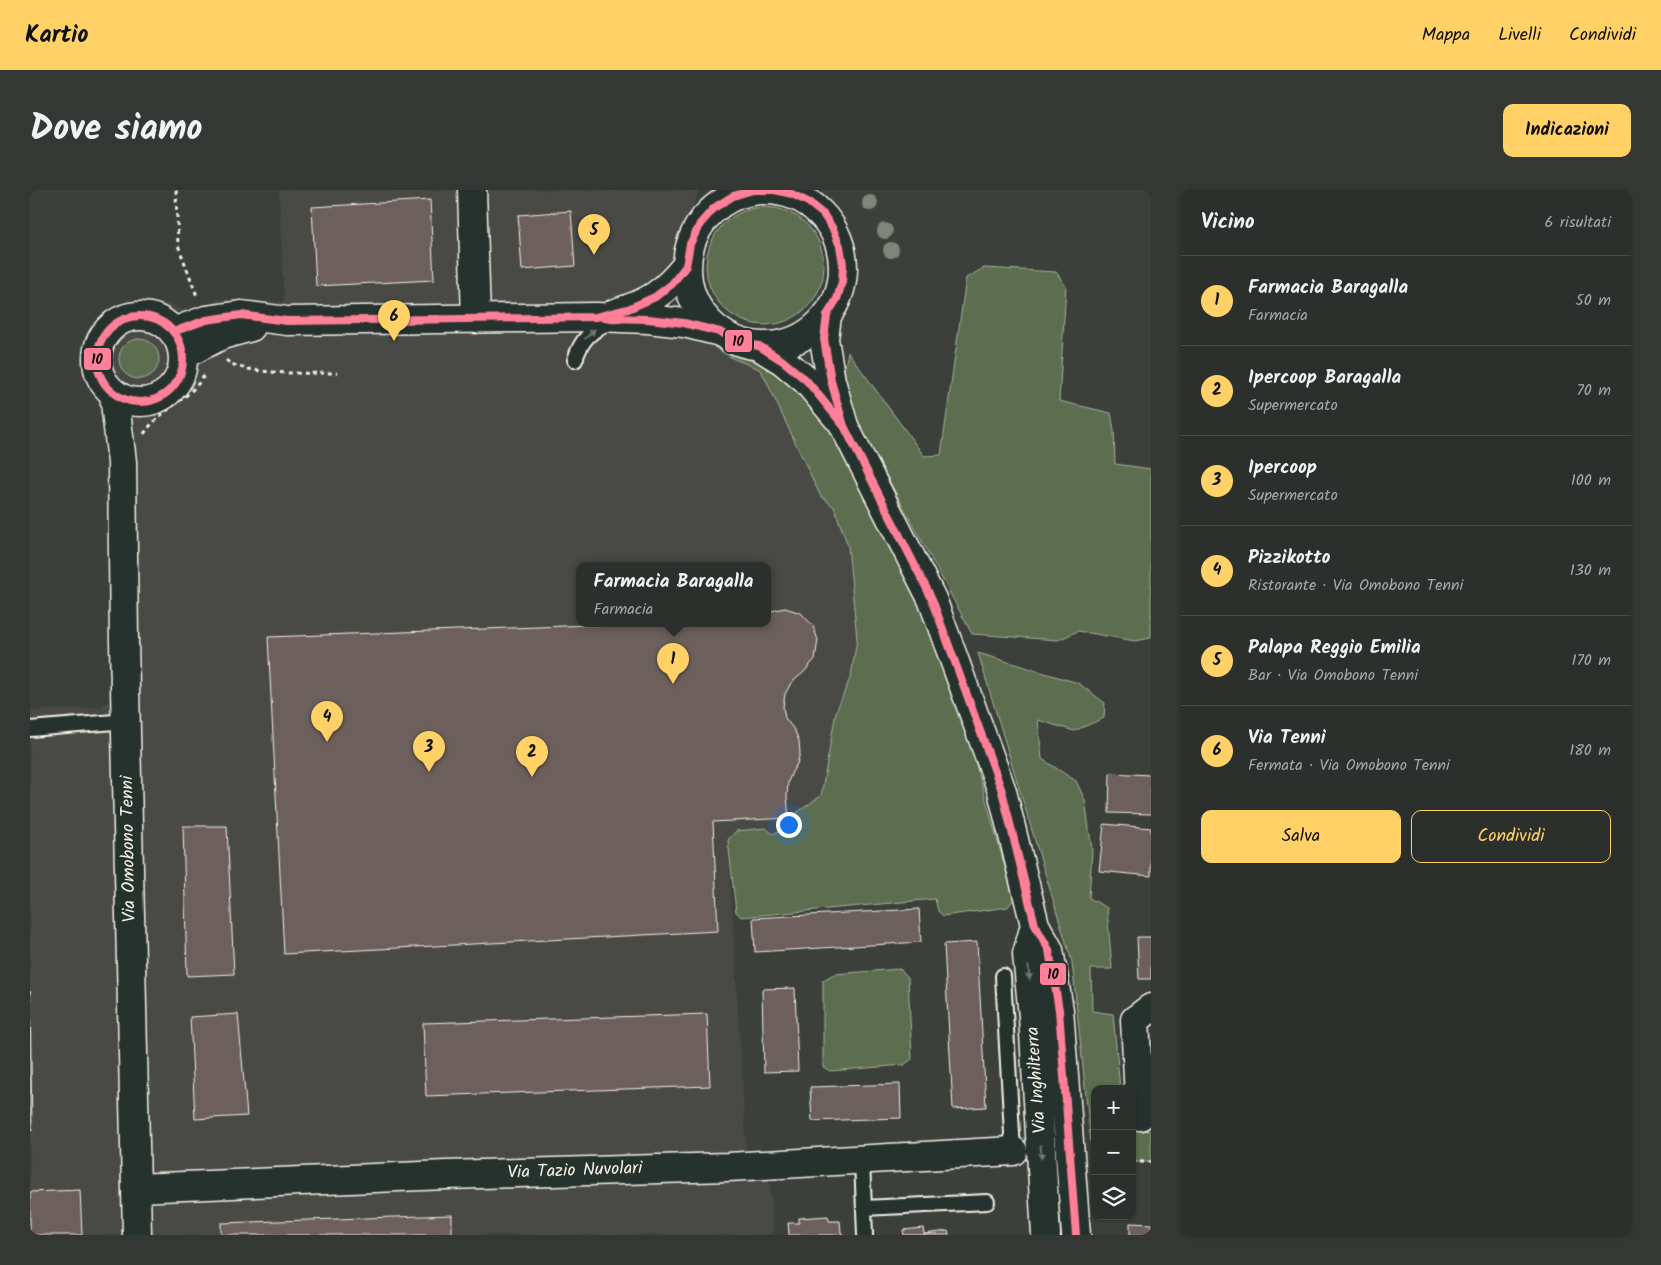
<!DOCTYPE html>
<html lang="it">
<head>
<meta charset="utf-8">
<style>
	:root { --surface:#2c302c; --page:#343834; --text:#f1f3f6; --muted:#a6a9a9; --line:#484b48; --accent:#ffd166 }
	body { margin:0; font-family:Kalam,sans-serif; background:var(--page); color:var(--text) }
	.controls { position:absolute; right:15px; bottom:15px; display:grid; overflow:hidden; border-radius:10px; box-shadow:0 1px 4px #0004 }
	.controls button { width:45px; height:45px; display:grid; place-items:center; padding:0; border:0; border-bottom:1px solid var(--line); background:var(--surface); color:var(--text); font:25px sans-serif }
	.you { position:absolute; left:758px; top:634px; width:18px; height:18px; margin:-12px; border:4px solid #fff; border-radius:50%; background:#1a73e8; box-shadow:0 0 0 8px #1a73e833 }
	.badge { display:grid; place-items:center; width:32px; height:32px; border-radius:50%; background:var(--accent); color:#111; font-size:16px; font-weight:700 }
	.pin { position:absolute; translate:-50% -41px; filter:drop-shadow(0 1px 2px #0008) }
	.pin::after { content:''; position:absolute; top:26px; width:18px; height:15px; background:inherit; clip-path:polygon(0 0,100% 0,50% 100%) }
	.popup { position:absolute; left:546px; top:372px; width:195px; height:65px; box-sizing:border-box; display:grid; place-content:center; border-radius:10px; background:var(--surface); filter:drop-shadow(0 1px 4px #0005); font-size:16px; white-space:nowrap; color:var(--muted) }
	.popup b { font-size:19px; color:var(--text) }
	.popup::after { content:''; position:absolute; left:50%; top:100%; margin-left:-10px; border:10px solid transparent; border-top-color:var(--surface) }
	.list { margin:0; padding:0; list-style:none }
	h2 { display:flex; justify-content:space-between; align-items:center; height:65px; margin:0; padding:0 20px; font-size:21px }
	h2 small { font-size:16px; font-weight:400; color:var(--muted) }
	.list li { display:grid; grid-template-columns:32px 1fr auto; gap:15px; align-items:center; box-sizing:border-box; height:90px; padding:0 20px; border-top:1px solid var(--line) }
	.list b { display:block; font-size:19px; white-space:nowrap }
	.list p { margin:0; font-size:16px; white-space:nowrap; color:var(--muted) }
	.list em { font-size:16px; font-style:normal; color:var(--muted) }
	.actions { display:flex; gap:10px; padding:15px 20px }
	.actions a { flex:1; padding:11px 0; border:1px solid var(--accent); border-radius:10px; text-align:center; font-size:18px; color:var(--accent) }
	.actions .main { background:var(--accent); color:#111 }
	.icon { flex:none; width:28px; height:28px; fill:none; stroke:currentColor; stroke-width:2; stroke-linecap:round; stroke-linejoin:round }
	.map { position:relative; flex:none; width:1121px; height:1045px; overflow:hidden; border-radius:10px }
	header { display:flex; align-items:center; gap:30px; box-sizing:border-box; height:70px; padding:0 25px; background:var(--accent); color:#111 }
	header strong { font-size:24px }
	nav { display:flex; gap:28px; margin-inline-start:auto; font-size:18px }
	.intro { display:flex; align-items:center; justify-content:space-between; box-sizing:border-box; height:120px; padding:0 30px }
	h1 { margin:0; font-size:35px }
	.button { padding:12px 22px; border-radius:10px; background:var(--accent); color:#111; font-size:18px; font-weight:700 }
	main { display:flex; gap:30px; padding:0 30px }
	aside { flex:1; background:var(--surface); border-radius:10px; box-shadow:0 1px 4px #0004 }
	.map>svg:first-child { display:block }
	.built { fill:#4a4a45; fill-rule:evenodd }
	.green { fill:#5c6e50; stroke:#a8b09c }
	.building { fill:#6d605c; stroke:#f4f1e8 }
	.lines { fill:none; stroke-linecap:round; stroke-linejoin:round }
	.lane-casing { stroke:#f4f1e8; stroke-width:18 }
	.street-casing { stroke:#f4f1e8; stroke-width:31 }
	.primary-casing { stroke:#f4f1e8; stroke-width:31 }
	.path { stroke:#f4f1e8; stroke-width:3; stroke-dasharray:4 4; stroke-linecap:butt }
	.lane { stroke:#26332d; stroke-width:14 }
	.street { stroke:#26332d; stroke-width:28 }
	.primary { stroke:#26332d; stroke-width:28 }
	.bus-1-casing { stroke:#26332d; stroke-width:11 }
	.bus-1 { stroke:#ff8098; stroke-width:8 }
	.tree { fill:#7f8579 }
	.oneway { fill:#6e766e }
	.labels { text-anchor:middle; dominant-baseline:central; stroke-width:4; stroke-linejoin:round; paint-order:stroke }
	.street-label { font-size:18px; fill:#f4f1e8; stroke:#26332d }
	.line-badge { stroke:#26332d; stroke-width:2 }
	.pale-badge-label { font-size:14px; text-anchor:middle; font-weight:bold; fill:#111 }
</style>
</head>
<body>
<header>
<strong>Kartio</strong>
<nav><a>Mappa</a><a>Livelli</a><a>Condividi</a></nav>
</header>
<div class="intro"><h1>Dove siamo</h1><a class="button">Indicazioni</a></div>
<main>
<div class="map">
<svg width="1121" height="1045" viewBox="0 0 1121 1045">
	<rect width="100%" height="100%" fill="#3b403b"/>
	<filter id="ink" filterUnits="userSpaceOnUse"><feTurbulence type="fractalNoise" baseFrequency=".02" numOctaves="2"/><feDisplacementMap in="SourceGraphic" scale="10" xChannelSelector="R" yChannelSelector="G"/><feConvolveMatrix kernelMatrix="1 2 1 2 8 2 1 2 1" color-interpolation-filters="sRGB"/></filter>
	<g filter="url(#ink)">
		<path class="built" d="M 249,0 L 669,0 L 640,80 L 619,104 L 651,139 L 702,168 L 729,179 L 734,186 L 790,305 L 804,317 L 818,356 L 827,449 L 821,486 L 806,522 L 791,606 L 760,628 L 760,636 L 743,644 L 736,638 L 698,650 L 718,990 L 740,992 L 743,1045 L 0,1045 L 0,521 L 71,517 L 82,508 L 84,284 L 76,218 L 62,193 L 63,146 L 80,126 L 100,114 L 132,112 L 158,121 L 191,109 L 254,112 ZM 549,375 L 737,375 L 737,433 L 549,433 Z"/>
		<path class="green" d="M676 76a59 59 0 1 1 118 0a59 59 0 1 1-118 0Z
			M 954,78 L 1026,82 L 1036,96 L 1029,211 L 1081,223 L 1084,240 L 1085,274 L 1121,279 L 1121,448 L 1105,451 L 1048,441 L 1028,450 L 942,444 L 827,231 L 814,181 L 818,162 L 894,266 L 911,265 L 936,88 Z
			M89 169a20 20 0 1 1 40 0a20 20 0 1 1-40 0Z
			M 684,157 L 743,177 L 791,218 L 885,405 L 902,442 L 932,525 L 984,709 L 978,717 L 913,726 L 908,721 L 905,709 L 711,727 L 706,722 L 698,650 L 706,641 L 736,638 L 743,644 L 760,636 L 759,628 L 791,606 L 806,522 L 821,486 L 827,449 L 818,356 L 804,317 L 790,305 L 734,186 L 729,179 L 702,168 Z
			M 948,463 L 1048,493 L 1075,513 L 1074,528 L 1044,541 L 1008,530 L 1012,569 L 1046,591 L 1055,610 L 1062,660 L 1059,708 L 1077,718 L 1082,779 L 1061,779 L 1062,821 L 1083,824 L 1090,899 L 1065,899 L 1065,973 L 1063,973 L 1042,772 Z
			M 870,779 L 878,787 L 882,869 L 874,875 L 800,881 L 793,877 L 793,790 L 804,784 Z
			M 1102,939 L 1121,941 L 1121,972 L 1102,972 Z"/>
		<path class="building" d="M 400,10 L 404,90 L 286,96 L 282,17 Z
			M 541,21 L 545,76 L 492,80 L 488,25 Z
			M 755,418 L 771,423 L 783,436 L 788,450 L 785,469 L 774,482 L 761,493 L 755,504 L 753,517 L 755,528 L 765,541 L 769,551 L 770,563 L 767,574 L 762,582 L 758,592 L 757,606 L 759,628 L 683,632 L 688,741 L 254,764 L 238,447 L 616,433 L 737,433 L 737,422 Z
			M 1080,583 L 1121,585 L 1121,624 L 1079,623 Z
			M 1074,634 L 1121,638 L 1121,686 L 1069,681 Z
			M 153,636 L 197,636 L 204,784 L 157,786 Z
			M 889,719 L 891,752 L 725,762 L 723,728 Z
			M 1107,747 L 1121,747 L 1121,789 L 1109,789 Z
			M 947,752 L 956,917 L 923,919 L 914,754 Z
			M 765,798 L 768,881 L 734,882 L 732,799 Z
			M 0,801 L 2,940 L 0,941 Z
			M 208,824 L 217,926 L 165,929 L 160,827 Z
			M 677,824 L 680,896 L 396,906 L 393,833 Z
			M 870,894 L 871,928 L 782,931 L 780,897 Z
			M 50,1000 L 52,1045 L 0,1045 L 0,1002 Z
			M 422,1025 L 422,1045 L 191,1045 L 191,1033 Z
			M 798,1026 L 799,1031 L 810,1031 L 811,1043 L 813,1043 L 813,1045 L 759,1045 L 758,1033 L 769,1033 L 769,1028 Z
			M 1100,1033 L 1121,1034 L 1121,1045 L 1100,1045 Z
			M 893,1038 L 894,1044 L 918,1041 L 919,1045 L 874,1045 L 873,1040 Z"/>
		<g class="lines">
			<g class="lane-casing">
				<path id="lane" d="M 545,170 C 551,149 561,141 580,131
					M 0,539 L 97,531
					M 973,786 L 983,961
					M 832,970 L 835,1045
					M 834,1018 L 957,1012"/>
			</g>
			<g class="street-casing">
				<path id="street" d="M 442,0 L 446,129
					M 585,123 C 619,113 634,103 656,76
					M67 169a43 43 0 1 1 86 0a43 43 0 1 1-86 0Z
					M 143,142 L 176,130 L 211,125 L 257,131 L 566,127 L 618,129 L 654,133 L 690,142
					M 153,165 L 192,145 L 221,137
					M 84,204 L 92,272 L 94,452 L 107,1045
					M 1110,926 L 1105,830 L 1121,818
					M 106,998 L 416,985 L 698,977 L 983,961"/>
			</g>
			<g class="primary-casing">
				<path id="primary" d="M657 78a78 78 0 1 1 156 0a78 78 0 1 1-156 0Z
					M 797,125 L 794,149 L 801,191 L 814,236 L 902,409 L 972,601 L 1005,735 L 1019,760 L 1029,820 L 1046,1045
					M 729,156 L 753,171 L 777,191 L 807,227
					M 1005,735 L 997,764 L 1003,827 L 1016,1045"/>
			</g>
			<path class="path" d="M 146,0 L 148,55 L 167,106
				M 196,170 C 213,186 283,183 307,183
				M 114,244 C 130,219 160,210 175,184
				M 1102,972 L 1121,972"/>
			<use href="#lane" class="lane"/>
			<use href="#street" class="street"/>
			<use href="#primary" class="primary"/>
			<g class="bus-1-casing">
				<path id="bus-1" d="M67 169a43 43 0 1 1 86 0a43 43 0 1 1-86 0Z
					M 574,128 L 618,129 L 654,133 L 690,142 L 702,149 L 716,154 L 729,156 L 753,171 L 777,191 L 813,235
					M 363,130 L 566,127 L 598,119 L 625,107 L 642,94 L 656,76 L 660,54 L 670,34 L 684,18 L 703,6 L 723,0 L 745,0 L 762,4 L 778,12 L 793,24 L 803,39 L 810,56 L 813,74 L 812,92 L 807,109 L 797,125 L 794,149 L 801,191 L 814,236 L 902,409 L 972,601 L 1005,735 L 1019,760 L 1029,820 L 1046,1045
					M 143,142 L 176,130 L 211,125 L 257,131 L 407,129"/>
			</g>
			<use href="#bus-1" class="bus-1"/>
		</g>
		<g class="tree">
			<circle cx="840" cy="13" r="8"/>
			<circle cx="855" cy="41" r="8"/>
			<circle cx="861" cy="60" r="8"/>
		</g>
		<defs><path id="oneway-solid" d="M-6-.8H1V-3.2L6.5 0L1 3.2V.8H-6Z" transform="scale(1.25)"/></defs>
		<g class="oneway">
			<use href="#oneway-solid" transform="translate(560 144) rotate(-43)"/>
			<use href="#oneway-solid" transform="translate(999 783) rotate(85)"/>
			<use href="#oneway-solid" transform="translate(1011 962) rotate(86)"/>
		</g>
	</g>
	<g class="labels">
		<g class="street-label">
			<text transform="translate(99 659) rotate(-91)">Via Omobono Tenni</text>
			<text transform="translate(1007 890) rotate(-94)">Via Inghilterra</text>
			<text transform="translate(545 981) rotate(-2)">Via Tazio Nuvolari</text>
		</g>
	</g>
	<g class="line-badge">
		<rect x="694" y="139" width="29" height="24" rx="5" fill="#ff8098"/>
		<rect x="53" y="157" width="29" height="24" rx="5" fill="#ff8098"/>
		<rect x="1009" y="772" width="28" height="24" rx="5" fill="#ff8098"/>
	</g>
	<g class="pale-badge-label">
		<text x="708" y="156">10</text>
		<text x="67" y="174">10</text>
		<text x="1023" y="789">10</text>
	</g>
</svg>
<div class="controls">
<button>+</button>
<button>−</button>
<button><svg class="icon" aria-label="layers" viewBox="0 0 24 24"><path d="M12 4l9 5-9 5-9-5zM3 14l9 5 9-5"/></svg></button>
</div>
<div class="you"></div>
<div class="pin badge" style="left:643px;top:494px">1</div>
<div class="popup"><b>Farmacia Baragalla</b>Farmacia</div>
<div class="pin badge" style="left:502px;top:587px">2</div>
<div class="pin badge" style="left:399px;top:582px">3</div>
<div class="pin badge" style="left:297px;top:552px">4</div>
<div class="pin badge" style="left:564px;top:65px">5</div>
<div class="pin badge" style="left:364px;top:151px">6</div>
</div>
<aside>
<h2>Vicino<small>6 risultati</small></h2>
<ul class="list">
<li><span class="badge">1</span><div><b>Farmacia Baragalla</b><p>Farmacia</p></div><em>50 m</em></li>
<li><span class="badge">2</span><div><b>Ipercoop Baragalla</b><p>Supermercato</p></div><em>70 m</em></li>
<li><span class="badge">3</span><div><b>Ipercoop</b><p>Supermercato</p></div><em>100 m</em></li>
<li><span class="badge">4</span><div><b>Pizzikotto</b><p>Ristorante · Via Omobono Tenni</p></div><em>130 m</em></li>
<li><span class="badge">5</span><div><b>Palapa Reggio Emilia</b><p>Bar · Via Omobono Tenni</p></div><em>170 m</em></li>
<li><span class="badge">6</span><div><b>Via Tenni</b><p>Fermata · Via Omobono Tenni</p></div><em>180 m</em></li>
</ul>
<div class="actions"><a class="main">Salva</a><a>Condividi</a></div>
</aside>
</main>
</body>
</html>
